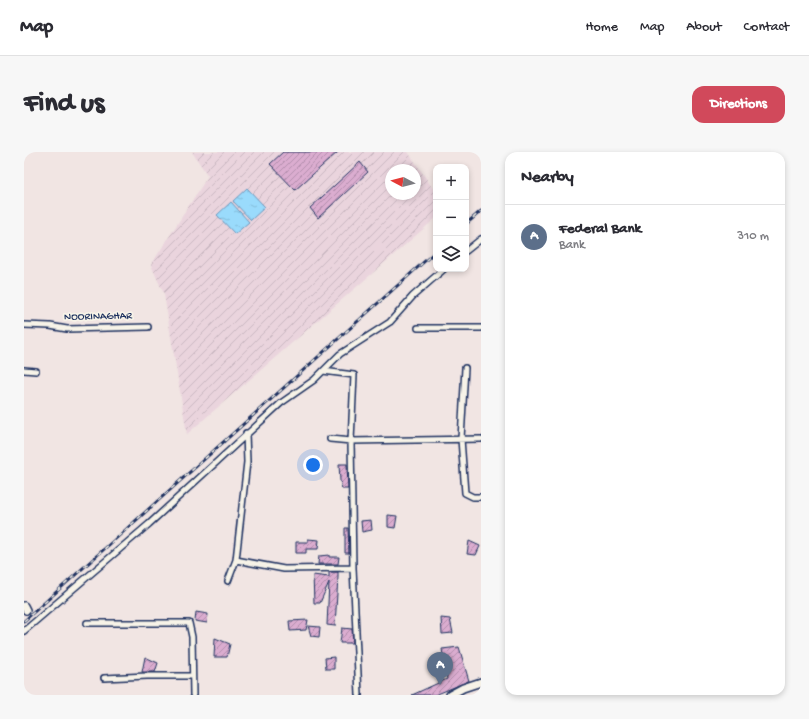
<!DOCTYPE html>
<html lang="en">
<head>
<meta charset="utf-8">
<style>
	:root { --surface:#fff; --page:#f7f7f7; --text:#2b2b33; --muted:#7c7c81; --line:#e1e1e2; --accent:#d1495b }
	body { margin:0; font-family:"Gochi Hand",sans-serif; background:var(--page); color:var(--text) }
	.controls { position:absolute; right:12px; top:12px; display:grid; overflow:hidden; border-radius:8px; box-shadow:0 2px 6px #0003 }
	.controls button { width:36px; height:36px; display:grid; place-items:center; padding:0; border:0; border-bottom:1px solid var(--line); background:var(--surface); color:var(--text); font:20px sans-serif }
	.compass { position:absolute; left:361px; top:12px; width:36px; height:36px; border-radius:50%; background:var(--surface); box-shadow:0 2px 6px #0003; rotate:277deg }
	.you { position:absolute; left:289px; top:313px; width:14px; height:14px; margin:-10px; border:3px solid #fff; border-radius:50%; background:#1a73e8; box-shadow:0 0 0 6px #1a73e833 }
	.badge { display:grid; place-items:center; width:26px; height:26px; border-radius:50%; background:var(--accent); color:#fff; font-size:13px; font-weight:700 }
	.pin { position:absolute; translate:-50% -33px; filter:drop-shadow(0 1px 2px #0008) }
	.pin::after { content:''; position:absolute; top:21px; width:14px; height:12px; background:inherit; clip-path:polygon(0 0,100% 0,50% 100%) }
	.list { margin:0; padding:0; list-style:none }
	h2 { display:flex; justify-content:space-between; align-items:center; height:52px; margin:0; padding:0 16px; font-size:17px }
	h2 small { font-size:13px; font-weight:400; color:var(--muted) }
	.list li { display:grid; grid-template-columns:26px 1fr auto; gap:12px; align-items:center; box-sizing:border-box; height:64px; padding:0 16px; border-top:1px solid var(--line) }
	.list b { display:block; font-size:15px; white-space:nowrap }
	.list p { margin:0; font-size:13px; white-space:nowrap; color:var(--muted) }
	.list em { font-size:13px; font-style:normal; color:var(--muted) }
	.icon { flex:none; width:22px; height:22px; fill:none; stroke:currentColor; stroke-width:2; stroke-linecap:round; stroke-linejoin:round }
	.map { position:relative; flex:none; width:457px; height:543px; overflow:hidden; border-radius:12px }
	header { display:flex; align-items:center; gap:24px; box-sizing:border-box; height:56px; padding:0 20px; background:var(--surface); border-bottom:1px solid var(--line) }
	header strong { font-size:19px }
	nav { display:flex; gap:22px; margin-inline-start:auto; font-size:14px }
	.intro { display:flex; align-items:center; justify-content:space-between; box-sizing:border-box; height:96px; padding:0 24px }
	h1 { margin:0; font-size:28px }
	.button { padding:10px 18px; border-radius:12px; background:var(--accent); color:#fff; font-size:14px; font-weight:700 }
	main { display:flex; gap:24px; padding:0 24px }
	aside { flex:1; background:var(--surface); border-radius:12px; box-shadow:0 2px 6px #0003 }
	.map>svg:first-child { display:block }
	.industrial { fill:url(#industrial-furrows); fill-rule:evenodd }
	.water { fill:url(#water-ripples); stroke:#6796bd }
	.building { fill:url(#building-hatch); stroke:#1b2f5e }
	.lines { fill:none; stroke-linecap:round; stroke-linejoin:round }
	.street-casing { stroke:#1b2f5e; stroke-width:8 }
	.secondary-casing { stroke:#1b2f5e; stroke-width:10 }
	.street { stroke:#f7f3e8; stroke-width:5 }
	.secondary { stroke:#f7f3e8; stroke-width:7 }
	.rail-casing { stroke:#1b2f5e; stroke-width:3 }
	.rail { stroke:#f7f3e8; stroke-width:1.5; stroke-dasharray:4.5; stroke-linecap:butt }
	.labels { text-anchor:middle; dominant-baseline:central; stroke-width:3.5; stroke-linejoin:round; paint-order:stroke }
	.street-label { font-size:11px; fill:#1b2f5e; stroke:#f7f3e8 }
</style>
</head>
<body>
<header>
<strong>Map</strong>
<nav><a>Home</a><a>Map</a><a>About</a><a>Contact</a></nav>
</header>
<div class="intro"><h1>Find us</h1><a class="button">Directions</a></div>
<main>
<div class="map">
<svg width="457" height="543" viewBox="0 0 457 543">
	<defs>
		<pattern id="industrial-furrows" width="10" height="10" patternUnits="userSpaceOnUse"><rect width="10" height="10" fill="#ead4dd"/><path d="M-1 1l2-2M0 10L10 0M9 11l2-2" fill="none" stroke="#c8b6c0"/></pattern>
		<pattern id="water-ripples" width="26" height="14" patternUnits="userSpaceOnUse"><rect width="26" height="14" fill="#9adbfc"/><path d="M2 4q2-2 4 0t4 0M15 11q2-2 4 0t4 0" fill="none" stroke="#84bcda"/></pattern>
		<pattern id="building-hatch" width="6" height="6" patternUnits="userSpaceOnUse"><rect width="6" height="6" fill="#dbadd0"/><path d="M-1 1l2-2M0 6l6-6M5 7l2-2" fill="none" stroke="#b18dac"/></pattern>
	</defs>
	<rect width="100%" height="100%" fill="#f1e5e3"/>
	<filter id="ink" filterUnits="userSpaceOnUse"><feTurbulence type="fractalNoise" baseFrequency=".025" numOctaves="2"/><feDisplacementMap in="SourceGraphic" scale="8" xChannelSelector="R" yChannelSelector="G"/><feConvolveMatrix kernelMatrix="1 2 1 2 8 2 1 2 1" color-interpolation-filters="sRGB"/></filter>
	<g filter="url(#ink)">
		<path class="industrial" d="M 168,0 L 384,0 L 412,41 L 412,66 L 163,282 L 140,142 L 127,113 L 184,24 ZM 367,18 L 391,18 L 391,42 L 367,42 Z"/>
		<path class="water" d="M 223,36 L 241,55 L 227,68 L 209,49 Z
			M 207,50 L 225,70 L 211,82 L 193,63 Z"/>
		<path class="building" d="M 259,0 L 314,0 L 271,38 L 246,12 Z
			M 336,10 L 344,20 L 294,66 L 286,56 Z
			M 315,312 L 323,312 L 324,337 L 318,337 L 316,329 Z
			M 364,363 L 373,364 L 371,376 L 364,375 Z
			M 347,368 L 348,378 L 338,380 L 337,369 Z
			M 321,376 L 324,376 L 325,401 L 321,401 Z
			M 284,387 L 295,388 L 294,397 L 282,397 L 282,401 L 272,401 L 272,390 L 284,390 Z
			M 445,389 L 456,394 L 452,403 L 443,402 Z
			M 305,403 L 305,405 L 315,405 L 314,412 L 294,412 L 295,404 Z
			M 305,420 L 314,420 L 314,425 L 311,474 L 303,473 L 305,430 L 296,451 L 290,451 L 289,423 L 305,425 Z
			M 172,460 L 184,462 L 183,471 L 171,469 Z
			M 417,466 L 426,467 L 429,481 L 418,482 Z
			M 284,468 L 282,478 L 266,479 L 265,469 Z
			M 284,474 L 296,475 L 295,485 L 287,484 Z
			M 318,476 L 328,477 L 329,491 L 316,491 Z
			M 191,486 L 206,492 L 203,505 L 190,505 Z
			M 435,495 L 445,529 L 411,543 L 388,543 L 423,527 L 418,497 Z
			M 121,505 L 134,511 L 131,520 L 118,520 Z
			M 310,505 L 310,517 L 302,517 L 301,506 Z"/>
		<g class="lines">
			<g class="street-casing">
				<path id="street" d="M 442,99 L 457,87
					M 0,173 L 26,174 L 43,177 L 124,175
					M 394,176 L 457,176
					M 441,216 L 437,287 L 441,341 L 449,345 L 457,345
					M 0,218 L 12,219
					M 299,219 L 330,223 L 327,289 L 329,416 L 335,543
					M 306,287 L 327,289 L 457,287
					M 212,408 L 260,417 L 329,416
					M 204,429 L 212,408 L 223,310 L 222,281
					M 63,471 L 165,471 L 168,485 L 169,543
					M 0,479 L 125,372 L 257,251 L 290,228 L 316,202 L 366,170 L 389,144 L 420,117
					M 80,526 L 123,524 L 168,524"/>
			</g>
			<g class="secondary-casing">
				<path id="secondary" d="M 0,454 L 2,458
					M 426,543 L 439,536 L 457,530"/>
			</g>
			<use href="#street" class="street"/>
			<use href="#secondary" class="secondary"/>
			<g class="rail-casing">
				<path id="rail" d="M 442,72 L 457,59
					M 0,469 L 412,99"/>
			</g>
			<use href="#rail" class="rail"/>
		</g>
	</g>
	<g class="labels">
		<g class="street-label">
			<text transform="translate(74 165) rotate(-1)">NOORINAGHAR</text>
		</g>
	</g>
</svg>
<div class="controls">
<button>+</button>
<button>−</button>
<button><svg class="icon" aria-label="layers" viewBox="0 0 24 24"><path d="M12 4l9 5-9 5-9-5zM3 14l9 5 9-5"/></svg></button>
</div>
<svg class="compass" viewBox="-18 -18 36 36"><path d="M0-13l5 13h-10z" fill="#e53935"/><path d="M0 13l5-13h-10z" fill="#7c7c81"/></svg>
<div class="you"></div>
<div class="pin badge" style="left:416px;top:533px;background:#5c6f8a">A</div>
</div>
<aside>
<h2>Nearby<small></small></h2>
<ul class="list">
<li><span class="badge" style="background:#5c6f8a">A</span><div><b>Federal Bank</b><p>Bank</p></div><em>310 m</em></li>
</ul>
</aside>
</main>
</body>
</html>
